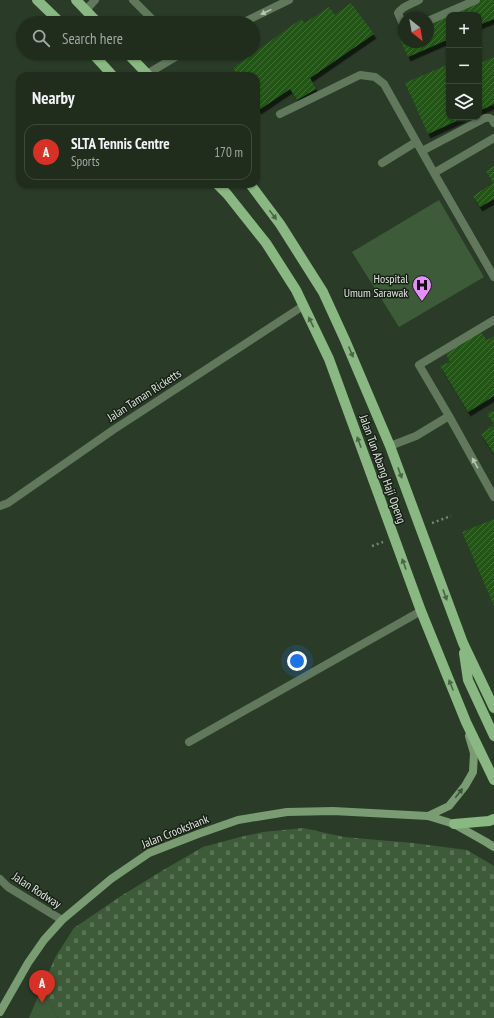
<!DOCTYPE html>
<html lang="en">
<head>
<meta charset="utf-8">
<style>
	:root { --surface:#202d1d; --page:#2d392a; --text:#f1f3f6; --muted:#a2a8a4; --line:#3d493b; --accent:#d93025 }
	body { margin:0; font-family:"PT Sans Narrow",sans-serif; background:var(--page); color:var(--text) }
	.controls { position:absolute; right:12px; top:12px; display:grid; overflow:hidden; border-radius:8px; box-shadow:0 1px 3px #0004 }
	.controls button { width:36px; height:36px; display:grid; place-items:center; padding:0; border:0; border-bottom:1px solid var(--line); background:var(--surface); color:var(--text); font:20px sans-serif }
	.compass { position:absolute; left:398px; top:12px; width:36px; height:36px; border-radius:50%; background:var(--surface); box-shadow:0 1px 3px #0004; rotate:149deg }
	.you { position:absolute; left:297px; top:661px; width:14px; height:14px; margin:-10px; border:3px solid #fff; border-radius:50%; background:#1a73e8; box-shadow:0 0 0 6px #1a73e833 }
	.badge { display:grid; place-items:center; width:26px; height:26px; border-radius:50%; background:var(--accent); color:#fff; font-size:13px; font-weight:700 }
	.pin { position:absolute; translate:-50% -33px; filter:drop-shadow(0 1px 2px #0008) }
	.pin::after { content:''; position:absolute; top:21px; width:14px; height:12px; background:inherit; clip-path:polygon(0 0,100% 0,50% 100%) }
	.list { margin:0; padding:0; list-style:none }
	h2 { display:flex; justify-content:space-between; align-items:center; height:52px; margin:0; padding:0 16px; font-size:17px }
	h2 small { font-size:13px; font-weight:400; color:var(--muted) }
	.list li { display:grid; grid-template-columns:26px 1fr auto; gap:12px; align-items:center; box-sizing:border-box; height:56px; margin:0 8px 8px; padding:0 8px; border:1px solid var(--line); border-radius:12px }
	.list b { display:block; font-size:15px; white-space:nowrap }
	.list p { margin:0; font-size:13px; white-space:nowrap; color:var(--muted) }
	.list em { font-size:13px; font-style:normal; color:var(--muted) }
	.icon { flex:none; width:22px; height:22px; fill:none; stroke:currentColor; stroke-width:2; stroke-linecap:round; stroke-linejoin:round }
	.map { position:relative; flex:none; width:494px; height:1018px; overflow:hidden }
	.search { position:absolute; background:var(--surface); box-shadow:0 1px 3px #0004; left:16px; top:16px; width:244px; height:44px; display:flex; align-items:center; gap:10px; box-sizing:border-box; padding:0 14px; border-radius:22px; color:var(--muted); font-size:15px }
	.panel { position:absolute; background:var(--surface); box-shadow:0 1px 3px #0004; left:16px; top:72px; width:244px; height:116px; border-radius:12px }
	.map>svg:first-child { display:block }
	.cemetery { fill:url(#cemetery-stones) }
	.garden { fill:#3d5b38 }
	.building { fill:url(#building-hatch); filter:url(#shadow) }
	.lines { fill:none; stroke-linecap:round; stroke-linejoin:round }
	.path { stroke:#778675; stroke-width:2.5; stroke-dasharray:2 3; stroke-linecap:butt }
	.lane { stroke:#61785d; stroke-width:8 }
	.street { stroke:#61785d; stroke-width:8 }
	.secondary { stroke:#799c72; stroke-width:8 }
	.primary { stroke:#8ab882; stroke-width:10 }
	.oneway { fill:#b6c5b4 }
	.oneway2 { fill:#4b6447 }
	.oneway3 { fill:#3f523b }
	.labels { text-anchor:middle; dominant-baseline:central; stroke-width:3; stroke-linejoin:round; paint-order:stroke }
	.poi-label { font-size:12px; fill:#dbe6d9; stroke:#182017; text-anchor:end }
	.street-label { font-size:12px; fill:#dbe6d9; stroke:#182017 }
</style>
</head>
<body>
<div class="map">
<svg width="494" height="1018" viewBox="0 0 494 1018">
	<defs>
		<pattern id="cemetery-stones" width="16" height="16" patternUnits="userSpaceOnUse"><rect width="16" height="16" fill="#3d5b38"/><path d="M2 7V4a2 2 0 0 1 4 0v3zM10 15v-3a2 2 0 0 1 4 0v3z" fill="#587354"/></pattern>
		<pattern id="building-hatch" width="6" height="6" patternUnits="userSpaceOnUse"><rect width="6" height="6" fill="#215519"/><path d="M-1 1l2-2M0 6l6-6M5 7l2-2" fill="none" stroke="#416d3a"/></pattern>
		<filter id="shadow"><feDropShadow dx="2.5" dy="4.5" stdDeviation="0" flood-color="#0009"/></filter>
	</defs>
	<rect width="100%" height="100%" fill="#2a3c27"/>
	<path class="cemetery" d="M 303,828 L 344,837 L 413,843 L 467,850 L 494,866 L 494,1018 L 58,1018 L 41,989 L 56,956 L 74,928 L 121,896 L 165,869 L 203,847 L 240,837 L 263,832 Z"/>
	<path class="garden" d="M 439,200 L 484,277 L 399,327 L 352,252 Z
		M 41,989 L 58,1018 L 29,1018 Z"/>
	<path class="building" d="M 481,0 L 494,0 L 494,19 L 479,25 L 479,15 L 449,15 L 449,39 L 408,57 L 399,37 L 404,35 L 404,42 L 428,42 L 428,24 Z
		M 351,3 L 374,34 L 310,78 L 316,89 L 297,100 L 290,89 L 259,110 L 256,106 L 256,76 L 238,76 L 233,68 L 301,19 L 305,23 L 329,7 L 335,15 Z
		M 494,57 L 494,104 L 479,111 L 479,59 L 481,63 Z
		M 449,64 L 449,117 L 465,117 L 428,134 L 405,83 Z
		M 494,166 L 494,199 L 480,207 L 473,196 L 493,183 L 486,171 Z
		M 480,331 L 487,340 L 494,336 L 494,396 L 468,412 L 440,366 L 450,362 L 446,354 Z
		M 494,410 L 494,454 L 481,434 L 494,425 L 487,414 Z
		M 494,519 L 494,606 L 462,532 Z"/>
	<g class="lines">
		<path class="path" d="M 432,523 L 451,516
			M 372,546 L 383,542"/>
		<path class="lane" d="M 133,0 L 156,23
			M 86,10 L 95,0
			M 428,21 L 476,0
			M 242,23 L 289,0
			M 404,27 L 398,13 C 402,6 412,4 419,0
			M 147,74 L 182,53
			M 280,114 L 360,75 L 375,77 L 384,84 L 434,173 L 494,277
			M 422,151 L 485,118 C 490,117 492,118 494,123
			M 382,163 L 416,142
			M 434,173 L 494,138
			M 494,320 L 419,365 L 449,416 L 494,497
			M 390,446 L 416,436 L 449,416"/>
		<path class="street" d="M 0,506 L 8,503 L 113,430 L 303,306
			M 189,742 L 421,611
			M 0,879 L 8,887 L 62,920"/>
		<path class="secondary" d="M 428,816 L 449,806 L 465,786 L 473,772 L 474,753 L 469,736
			M 0,1012 L 28,963 L 44,940 L 62,920 L 111,879 L 149,853 L 198,834 L 238,820 L 287,812 L 333,811 L 428,816 L 454,824 L 486,842 L 494,847"/>
		<path class="primary" d="M 37,0 L 61,23
			M 76,0 L 98,23
			M 92,53 L 113,76
			M 127,53 L 149,76
			M 217,184 L 227,194 L 266,243 L 296,290 L 329,359 L 421,611 L 466,722 L 494,780
			M 250,184 L 280,224 L 323,292 L 345,340 L 390,446 L 463,643 L 494,708
			M 464,653 L 468,680 L 494,736
			M 454,824 L 489,821 L 494,819"/>
	</g>
	<defs><path id="oneway-solid" d="M-6-.8H1V-3.2L6.5 0L1 3.2V.8H-6Z"/></defs>
	<g class="oneway">
		<use href="#oneway-solid" transform="translate(266 12) rotate(154)"/>
		<use href="#oneway-solid" transform="translate(475 463) rotate(-119)"/>
	</g>
	<g class="oneway2">
		<use href="#oneway-solid" transform="translate(273 215) rotate(53)"/>
		<use href="#oneway-solid" transform="translate(311 322) rotate(-116)"/>
		<use href="#oneway-solid" transform="translate(351 352) rotate(67)"/>
		<use href="#oneway-solid" transform="translate(359 442) rotate(-110)"/>
		<use href="#oneway-solid" transform="translate(400 473) rotate(70)"/>
		<use href="#oneway-solid" transform="translate(404 564) rotate(-110)"/>
		<use href="#oneway-solid" transform="translate(445 595) rotate(70)"/>
		<use href="#oneway-solid" transform="translate(451 685) rotate(-112)"/>
	</g>
	<use class="oneway3" href="#oneway-solid" transform="translate(459 793) rotate(-52)"/>
	<defs>
		<g id="hospital-pin" transform="scale(1)"><path d="M0 17L-7.5 6A9.5 9.5 0 1 1 7.5 6Z" fill="#ea8dfc" stroke="#182017"/><path d="M-5-5h3v3.5h4V-5h3V5h-3V1.5h-4V5h-3Z" fill="#111"/></g>
	</defs>
	<g fill-rule="evenodd">
		<use href="#hospital-pin" x="422" y="285"/>
	</g>
	<g class="labels">
		<g class="poi-label">
			<text x="408" y="278">Hospital<tspan x="408" dy="14">Umum Sarawak</tspan></text>
		</g>
		<g class="street-label">
			<text transform="translate(144 395) rotate(-33)">Jalan Taman Ricketts</text>
			<text transform="translate(383 469) rotate(70)">Jalan Tun Abang Haji Openg</text>
			<text transform="translate(175 831) rotate(-22)">Jalan Crookshank</text>
			<text transform="translate(37 890) rotate(33)">Jalan Rodway</text>
		</g>
	</g>
</svg>
<div class="controls">
<button>+</button>
<button>−</button>
<button><svg class="icon" aria-label="layers" viewBox="0 0 24 24"><path d="M12 4l9 5-9 5-9-5zM3 14l9 5 9-5"/></svg></button>
</div>
<svg class="compass" viewBox="-18 -18 36 36"><path d="M0-13l5 13h-10z" fill="#e53935"/><path d="M0 13l5-13h-10z" fill="#a2a8a4"/></svg>
<div class="you"></div>
<div class="pin badge" style="left:42px;top:1003px">A</div>
<div class="search"><svg class="icon" aria-label="search" viewBox="0 0 24 24"><circle cx="10" cy="10" r="6"/><path d="M15 15l6 6"/></svg>Search here</div>
<section class="panel">
<h2>Nearby<small></small></h2>
<ul class="list">
<li><span class="badge">A</span><div><b>SLTA Tennis Centre</b><p>Sports</p></div><em>170 m</em></li>
</ul>
</section>
</div>
</body>
</html>
